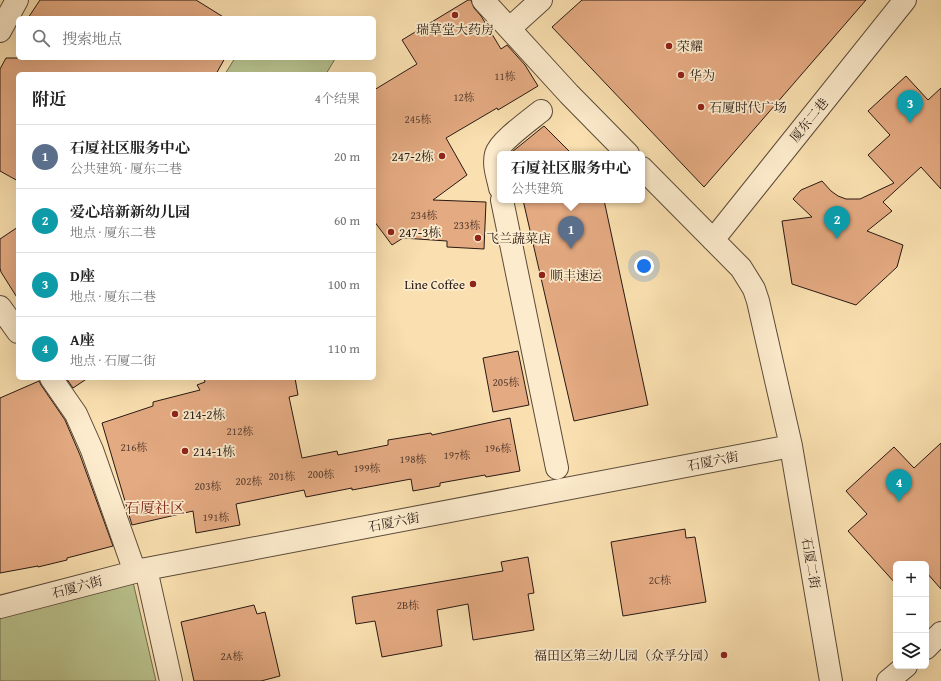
<!DOCTYPE html>
<html lang="zh">
<head>
<meta charset="utf-8">
<style>
	:root { --surface:#fff; --page:#f2f2f2; --text:#222; --muted:#767676; --line:#e0e0e0; --accent:#2563eb }
	body { margin:0; font-family:"Gentium Book Plus","Noto Serif SC",serif; background:var(--page); color:var(--text) }
	.controls { position:absolute; right:12px; bottom:12px; display:grid; overflow:hidden; border-radius:6px; box-shadow:0 4px 16px #0002 }
	.controls button { width:36px; height:36px; display:grid; place-items:center; padding:0; border:0; border-bottom:1px solid var(--line); background:var(--surface); color:var(--text); font:20px sans-serif }
	.you { position:absolute; left:644px; top:266px; width:14px; height:14px; margin:-10px; border:3px solid #fff; border-radius:50%; background:#1a73e8; box-shadow:0 0 0 6px #1a73e833 }
	.badge { display:grid; place-items:center; width:26px; height:26px; border-radius:50%; background:var(--accent); color:#fff; font-size:13px; font-weight:700 }
	.pin { position:absolute; translate:-50% -33px; filter:drop-shadow(0 1px 2px #0008) }
	.pin::after { content:''; position:absolute; top:21px; width:14px; height:12px; background:inherit; clip-path:polygon(0 0,100% 0,50% 100%) }
	.popup { position:absolute; left:497px; top:151px; width:148px; height:52px; box-sizing:border-box; display:grid; place-content:center; border-radius:6px; background:var(--surface); filter:drop-shadow(0 1px 3px #0005); font-size:13px; white-space:nowrap; color:var(--muted) }
	.popup b { font-size:15px; color:var(--text) }
	.popup::after { content:''; position:absolute; left:50%; top:100%; margin-left:-8px; border:8px solid transparent; border-top-color:var(--surface) }
	.list { margin:0; padding:0; list-style:none }
	h2 { display:flex; justify-content:space-between; align-items:center; height:52px; margin:0; padding:0 16px; font-size:17px }
	h2 small { font-size:13px; font-weight:400; color:var(--muted) }
	.list li { display:grid; grid-template-columns:26px 1fr auto; gap:12px; align-items:center; box-sizing:border-box; height:64px; padding:0 16px; border-top:1px solid var(--line) }
	.list b { display:block; font-size:15px; white-space:nowrap }
	.list p { margin:0; font-size:13px; white-space:nowrap; color:var(--muted) }
	.list em { font-size:13px; font-style:normal; color:var(--muted) }
	.icon { flex:none; width:22px; height:22px; fill:none; stroke:currentColor; stroke-width:2; stroke-linecap:round; stroke-linejoin:round }
	.map { position:relative; flex:none; width:941px; height:681px; overflow:hidden }
	.search { position:absolute; background:var(--surface); box-shadow:0 4px 16px #0002; left:16px; top:16px; width:360px; height:44px; display:flex; align-items:center; gap:10px; box-sizing:border-box; padding:0 14px; border-radius:6px; color:var(--muted); font-size:15px }
	.panel { position:absolute; background:var(--surface); box-shadow:0 4px 16px #0002; left:16px; top:72px; width:360px; height:308px; border-radius:6px }
	.map>svg:first-child { display:block }
	.green { fill:#bac38e; stroke:#716e50 }
	.building { fill:#e4aa82; stroke:#281913 }
	.lines { fill:none; stroke-linecap:round; stroke-linejoin:round }
	.minor-casing { stroke:#5c4b3a; stroke-width:24 }
	.minor { stroke:#fcebcc; stroke-width:22 }
	.poi-dot { fill:#8f2418; stroke:#fcebcc; stroke-width:1.5 }
	.labels { text-anchor:middle; dominant-baseline:central; stroke-width:3.5; stroke-linejoin:round; paint-order:stroke }
	.number-label { font-size:11px; fill:#573d2f }
	.poi-label { font-size:13px; fill:#281913; stroke:#fcebcc; text-anchor:start }
	.street-label { font-size:13px; fill:#281913; stroke:#fcebcc }
	.quarter-label { font-size:15px; fill:#7a1f14; stroke:#fcebcc }
</style>
</head>
<body>
<div class="map">
<svg width="941" height="681" viewBox="0 0 941 681">
	<rect width="100%" height="100%" fill="#fae0b0"/>
	<filter id="stains"><feTurbulence type="fractalNoise" baseFrequency=".005" numOctaves="4"/><feColorMatrix values="0 0 0 0 .2 0 0 0 0 .09 0 0 0 0 .02 0 0 0 .5 -.17"/></filter>
	<radialGradient id="worn" r=".72"><stop offset=".6" stop-color="#630" stop-opacity="0"/><stop offset="1" stop-color="#630" stop-opacity=".3"/></radialGradient>
	<path class="green" d="M 235,58 L 333,58 L 335,59 L 326,74 L 225,74 Z
		M 133,582 L 156,681 L 0,681 L 0,616 Z"/>
	<path class="building" d="M 40,0 L 196,0 L 225,18 L 28,18 Z
		M 468,0 L 471,0 L 474,8 L 481,16 L 501,49 L 507,45 L 525,65 L 538,86 L 498,110 L 497,108 L 446,138 L 467,175 L 433,200 L 486,202 L 484,249 L 447,247 L 447,241 L 403,238 L 392,245 L 374,221 L 374,90 L 417,64 L 402,40 Z
		M 582,0 L 866,0 L 704,187 L 552,27 Z
		M 6,58 L 225,58 L 216,74 L 18,74 L 18,181 L 0,171 L 0,69 Z
		M 906,76 L 928,100 L 941,88 L 941,189 L 921,167 L 883,202 L 892,211 L 867,231 L 903,245 L 897,267 L 856,305 L 792,284 L 782,221 L 812,217 L 793,199 L 801,190 L 822,181 L 831,191 L 838,196 L 846,199 L 860,199 L 894,183 L 868,155 L 890,135 L 868,111 Z
		M 544,126 L 572,154 L 510,154 L 512,152 Z
		M 523,200 L 604,200 L 648,405 L 574,421 Z
		M 18,227 L 18,299 L 1,272 L 0,268 L 0,239 Z
		M 518,351 L 529,405 L 493,412 L 483,358 Z
		M 66,378 L 88,378 L 73,388 Z
		M 204,378 L 295,378 L 298,395 L 289,397 L 302,458 L 337,451 L 338,455 L 388,445 L 388,440 L 431,433 L 432,435 L 510,418 L 520,471 L 486,477 L 485,475 L 440,483 L 440,486 L 413,491 L 411,479 L 352,490 L 352,488 L 306,497 L 304,490 L 236,504 L 240,525 L 196,533 L 193,511 L 132,525 L 102,423 L 153,406 L 153,402 L 200,390 L 197,385 L 205,382 Z
		M 39,381 L 41,385 L 65,420 L 80,455 L 113,546 L 67,558 L 67,560 L 38,567 L 38,566 L 0,573 L 0,398 Z
		M 941,443 L 941,589 L 926,572 L 926,564 L 896,564 L 896,584 L 848,531 L 867,514 L 846,491 L 894,447 L 914,468 Z
		M 685,529 L 686,538 L 695,537 L 706,602 L 623,616 L 611,542 Z
		M 528,557 L 534,593 L 528,594 L 534,630 L 473,640 L 468,604 L 437,610 L 442,646 L 382,657 L 375,621 L 356,624 L 352,597 L 503,571 L 501,562 Z
		M 254,605 L 257,614 L 265,612 L 280,676 L 261,681 L 194,681 L 181,622 Z"/>
	<g class="lines">
		<g class="minor-casing">
			<path id="minor" d="M 483,0 L 569,94 L 628,154
				M 510,28 L 541,0
				M 0,31 L 17,0
				M 642,168 L 741,268 L 754,289 L 758,301 L 791,446 L 831,681
				M 500,188 C 498,177 493,166 496,154 C 499,142 530,120 541,111
				M 502,200 L 557,468
				M 713,240 L 905,0
				M 0,307 L 18,332
				M 51,378 L 76,414 L 92,450 L 135,572
				M 146,569 L 171,681
				M 0,607 L 146,569 L 791,446
				M 926,648 L 941,633
				M 888,681 L 906,666"/>
		</g>
		<use href="#minor" class="minor"/>
	</g>
	<g class="poi-dot">
		<circle cx="455" cy="15" r="4"/>
		<circle cx="669" cy="46" r="4"/>
		<circle cx="681" cy="75" r="4"/>
		<circle cx="701" cy="107" r="4"/>
		<circle cx="442" cy="156" r="4"/>
		<circle cx="391" cy="232" r="4"/>
		<circle cx="478" cy="238" r="4"/>
		<circle cx="542" cy="275" r="4"/>
		<circle cx="473" cy="284" r="4"/>
		<circle cx="175" cy="414" r="4"/>
		<circle cx="185" cy="451" r="4"/>
		<circle cx="724" cy="655" r="4"/>
	</g>
	<g class="labels">
		<g class="number-label">
			<text x="505" y="76">11栋</text>
			<text x="464" y="97">12栋</text>
			<text x="418" y="119">245栋</text>
			<text x="424" y="215">234栋</text>
			<text x="467" y="225">233栋</text>
			<text x="506" y="382">205栋</text>
			<text x="240" y="431">212栋</text>
			<text x="134" y="447">216栋</text>
			<text x="498" y="448">196栋</text>
			<text x="457" y="455">197栋</text>
			<text x="413" y="459">198栋</text>
			<text x="367" y="468">199栋</text>
			<text x="321" y="474">200栋</text>
			<text x="282" y="476">201栋</text>
			<text x="249" y="481">202栋</text>
			<text x="208" y="486">203栋</text>
			<text x="216" y="517">191栋</text>
			<text x="660" y="580">2C栋</text>
			<text x="408" y="605">2B栋</text>
			<text x="232" y="656">2A栋</text>
		</g>
		<g class="poi-label">
			<text x="455" y="29" text-anchor="middle">瑞草堂大药房</text>
			<text x="677" y="46">荣耀</text>
			<text x="689" y="75">华为</text>
			<text x="709" y="107">石厦时代广场</text>
			<text x="434" y="156" text-anchor="end">247-2栋</text>
			<text x="399" y="232">247-3栋</text>
			<text x="486" y="238">飞兰蔬菜店</text>
			<text x="550" y="275">顺丰速运</text>
			<text x="465" y="284" text-anchor="end">Line Coffee</text>
			<text x="183" y="414">214-2栋</text>
			<text x="193" y="451">214-1栋</text>
			<text x="716" y="655" text-anchor="end">福田区第三幼儿园（众孚分园）</text>
		</g>
		<g class="street-label">
			<text transform="translate(809 120) rotate(-51)">厦东二巷</text>
			<text transform="translate(713 461) rotate(-11)">石厦六街</text>
			<text transform="translate(394 522) rotate(-11)">石厦六街</text>
			<text transform="translate(811 563) rotate(80)">石厦二街</text>
			<text transform="translate(77 587) rotate(-15)">石厦六街</text>
		</g>
		<g class="quarter-label">
			<text x="155" y="507">石厦社区</text>
		</g>
	</g>
	<rect width="100%" height="100%" filter="url(#stains)"/>
	<rect width="100%" height="100%" fill="url(#worn)"/>
</svg>
<div class="controls">
<button>+</button>
<button>−</button>
<button><svg class="icon" aria-label="layers" viewBox="0 0 24 24"><path d="M12 4l9 5-9 5-9-5zM3 14l9 5 9-5"/></svg></button>
</div>
<div class="you"></div>
<div class="pin badge" style="left:571px;top:249px;background:#5c6f8a">1</div>
<div class="popup"><b>石厦社区服务中心</b>公共建筑</div>
<div class="pin badge" style="left:837px;top:239px;background:#0f9aa8">2</div>
<div class="pin badge" style="left:910px;top:123px;background:#0f9aa8">3</div>
<div class="pin badge" style="left:899px;top:502px;background:#0f9aa8">4</div>
<div class="search"><svg class="icon" aria-label="search" viewBox="0 0 24 24"><circle cx="10" cy="10" r="6"/><path d="M15 15l6 6"/></svg>搜索地点</div>
<section class="panel">
<h2>附近<small>4个结果</small></h2>
<ul class="list">
<li><span class="badge" style="background:#5c6f8a">1</span><div><b>石厦社区服务中心</b><p>公共建筑 · 厦东二巷</p></div><em>20 m</em></li>
<li><span class="badge" style="background:#0f9aa8">2</span><div><b>爱心培新新幼儿园</b><p>地点 · 厦东二巷</p></div><em>60 m</em></li>
<li><span class="badge" style="background:#0f9aa8">3</span><div><b>D座</b><p>地点 · 厦东二巷</p></div><em>100 m</em></li>
<li><span class="badge" style="background:#0f9aa8">4</span><div><b>A座</b><p>地点 · 石厦二街</p></div><em>110 m</em></li>
</ul>
</section>
</div>
</body>
</html>
